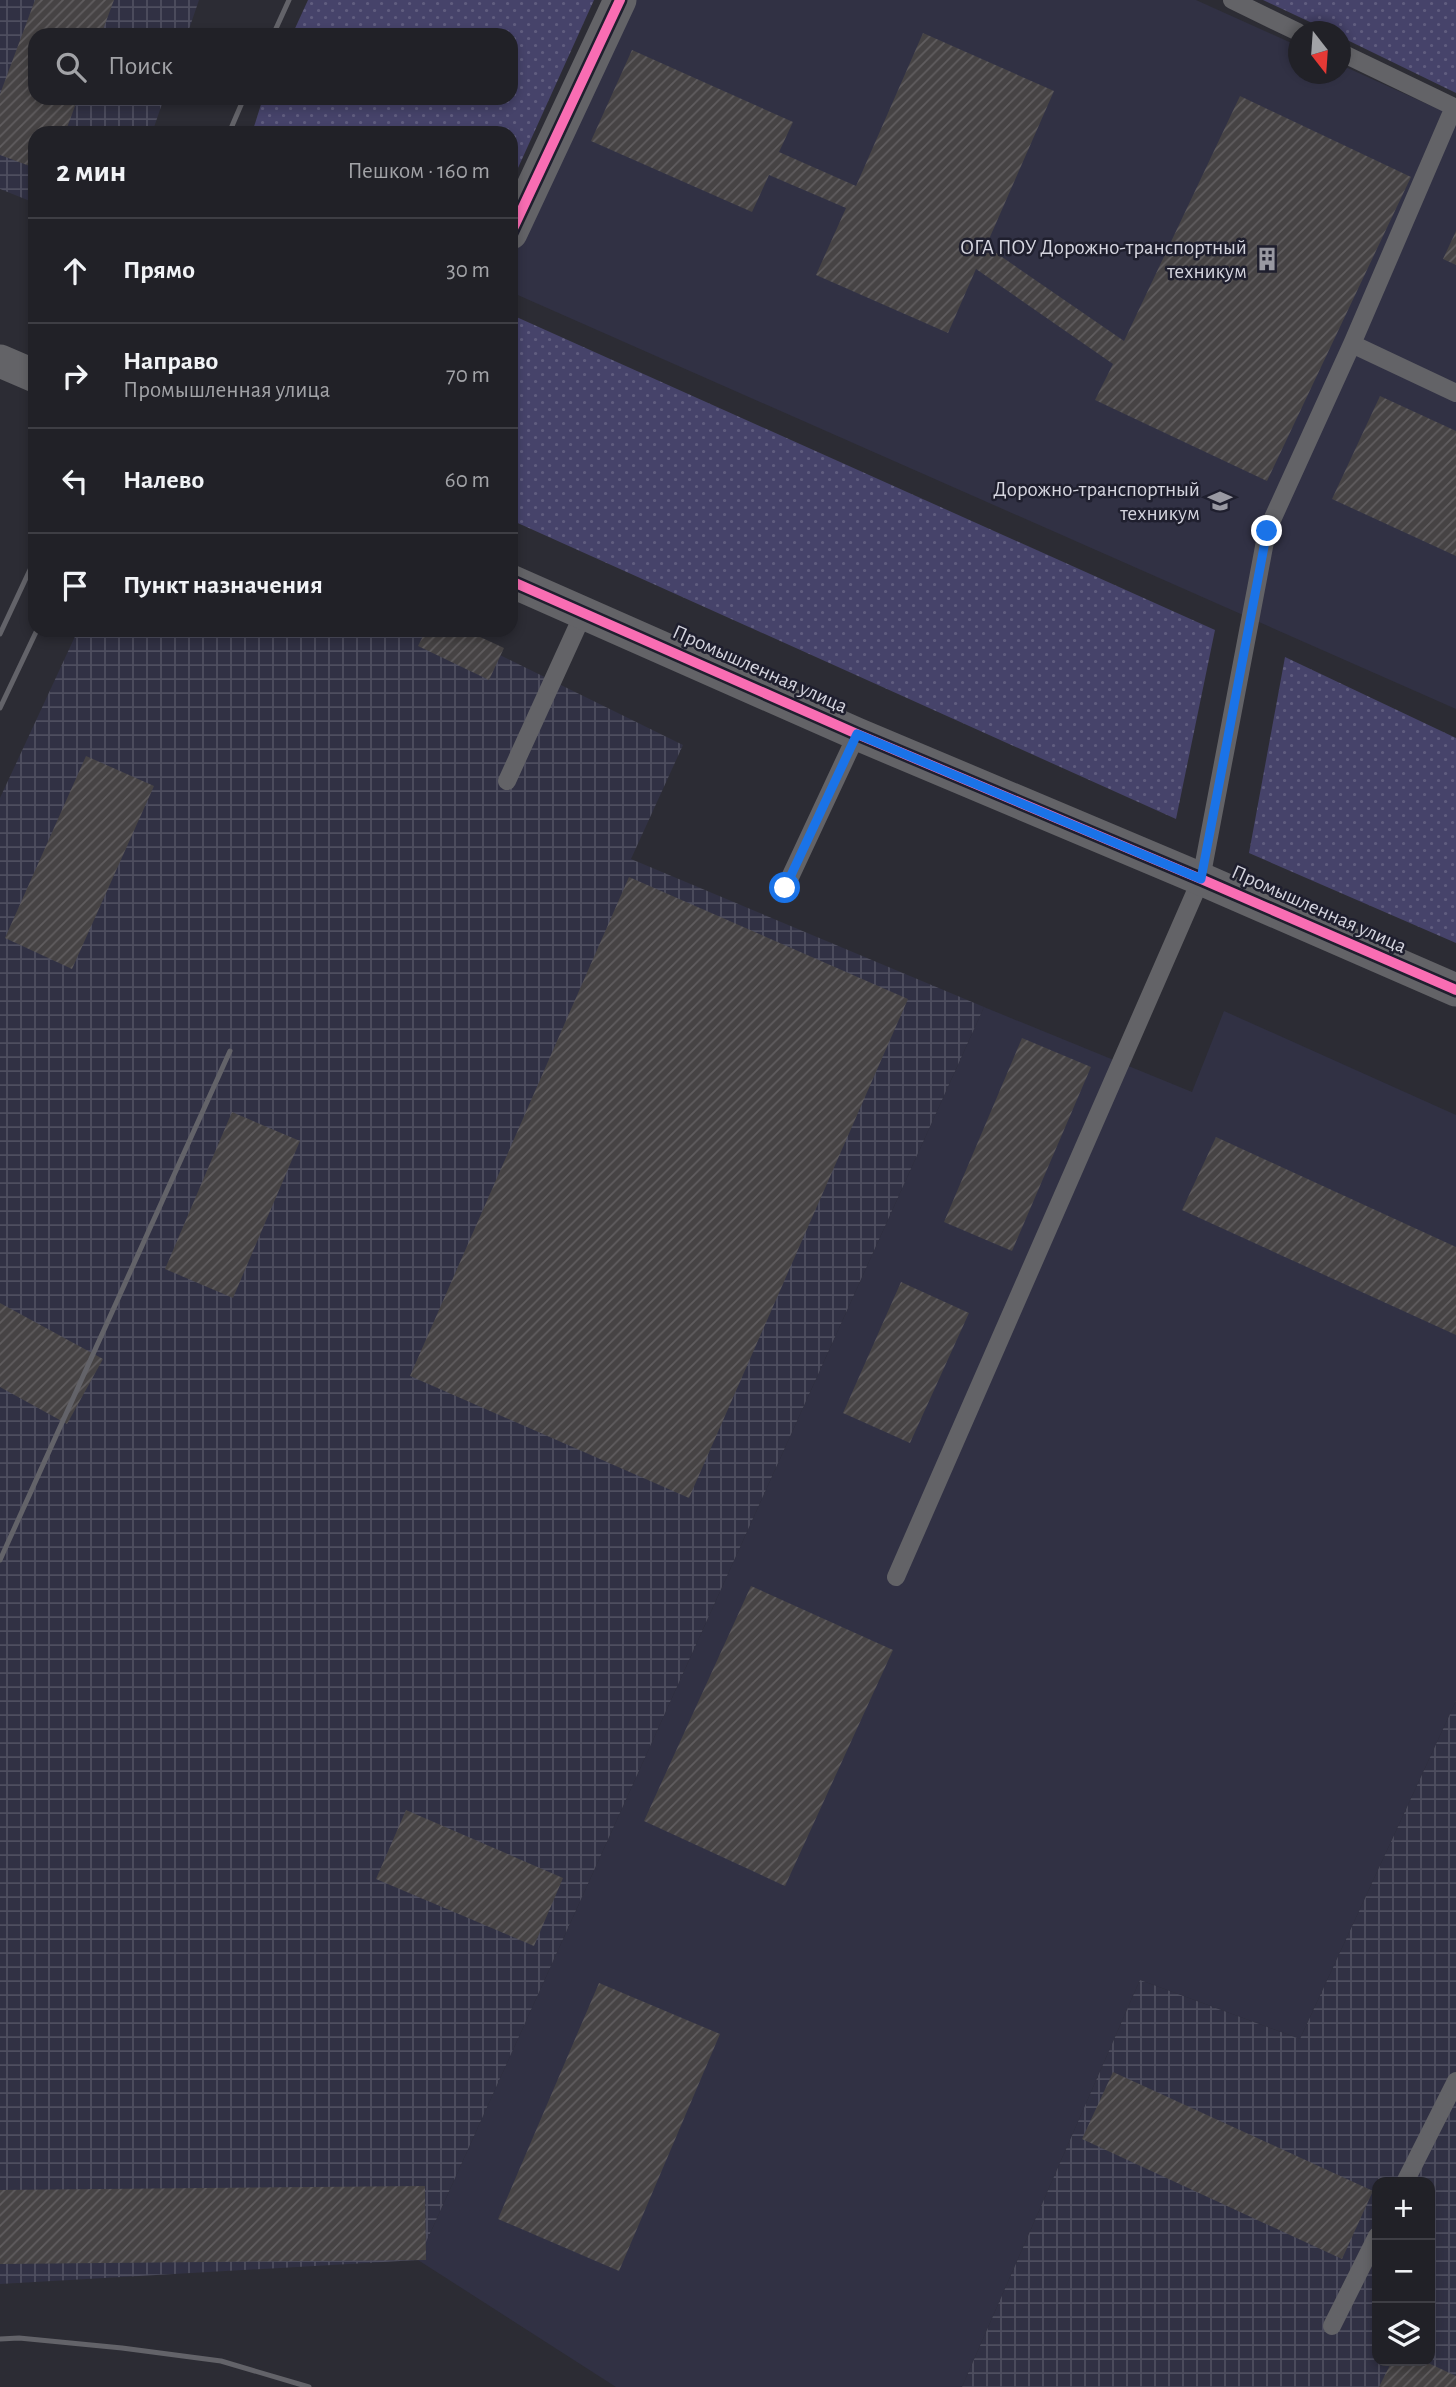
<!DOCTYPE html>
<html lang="ru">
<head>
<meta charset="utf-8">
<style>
	:root { --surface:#212127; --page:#29292f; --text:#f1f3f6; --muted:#a2a3a7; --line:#3e3e44 }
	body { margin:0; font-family:"Alegreya Sans",sans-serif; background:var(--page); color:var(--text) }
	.controls { position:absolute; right:21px; bottom:21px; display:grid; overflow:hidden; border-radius:14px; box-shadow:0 4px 10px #0003 }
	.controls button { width:63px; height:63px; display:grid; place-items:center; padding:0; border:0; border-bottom:2px solid var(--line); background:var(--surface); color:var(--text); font:35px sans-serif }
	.compass { position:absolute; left:1288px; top:21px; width:63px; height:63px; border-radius:50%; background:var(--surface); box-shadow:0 4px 10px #0003; rotate:163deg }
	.stop { position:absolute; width:21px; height:21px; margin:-16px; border:5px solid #1a73e8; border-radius:50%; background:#fff }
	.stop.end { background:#1a73e8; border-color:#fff; box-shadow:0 2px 7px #0008 }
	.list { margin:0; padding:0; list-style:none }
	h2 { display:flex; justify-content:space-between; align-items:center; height:91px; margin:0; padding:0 28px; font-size:30px }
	h2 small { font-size:23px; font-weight:400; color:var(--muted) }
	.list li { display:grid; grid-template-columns:46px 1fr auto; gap:21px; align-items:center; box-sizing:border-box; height:105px; padding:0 28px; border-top:2px solid var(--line) }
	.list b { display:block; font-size:26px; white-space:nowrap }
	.list p { margin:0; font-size:23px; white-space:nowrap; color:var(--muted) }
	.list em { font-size:23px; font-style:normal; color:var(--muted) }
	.icon { flex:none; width:38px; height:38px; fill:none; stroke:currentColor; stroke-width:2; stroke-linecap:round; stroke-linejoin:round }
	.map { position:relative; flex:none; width:1456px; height:2387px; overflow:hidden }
	.search { position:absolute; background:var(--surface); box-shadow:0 4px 10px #0003; left:28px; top:28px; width:490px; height:77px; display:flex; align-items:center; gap:18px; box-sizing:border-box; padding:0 24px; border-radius:21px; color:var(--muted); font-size:26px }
	.panel { position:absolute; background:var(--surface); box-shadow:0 4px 10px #0003; left:28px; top:126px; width:490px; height:511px; border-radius:21px }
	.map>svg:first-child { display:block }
	.built { fill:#313144 }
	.industrial { fill:url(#industrial-grid); fill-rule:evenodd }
	.grass { fill:url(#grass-dots) }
	.building { fill:url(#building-hatch) }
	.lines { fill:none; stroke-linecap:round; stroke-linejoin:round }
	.service { stroke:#636367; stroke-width:18 }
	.minor { stroke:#636367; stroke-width:33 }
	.rail { stroke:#636369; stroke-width:5 }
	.cycleway-casing { stroke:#1f1f2e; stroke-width:15 }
	.cycleway { stroke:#f96db3; stroke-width:10 }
	.route { stroke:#1a73e8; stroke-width:9 }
	.labels { text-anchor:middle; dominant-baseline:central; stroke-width:5; stroke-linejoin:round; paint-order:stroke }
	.poi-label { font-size:21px; fill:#d4d4de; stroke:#1f1f2e; text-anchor:end }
	.street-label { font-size:21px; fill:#d4d4de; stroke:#1f1f2e }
</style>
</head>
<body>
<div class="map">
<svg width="1456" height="2387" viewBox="0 0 1456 2387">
	<defs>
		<pattern id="industrial-grid" width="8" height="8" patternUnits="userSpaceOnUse" patternTransform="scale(1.75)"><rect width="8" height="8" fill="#313144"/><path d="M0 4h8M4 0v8" fill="none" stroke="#4e4e5f"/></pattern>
		<pattern id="grass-dots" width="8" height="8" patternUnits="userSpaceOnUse" patternTransform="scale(1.75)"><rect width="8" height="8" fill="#46436a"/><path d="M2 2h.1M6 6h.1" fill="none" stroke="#605d7f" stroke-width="1.8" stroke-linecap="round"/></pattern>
		<pattern id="building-hatch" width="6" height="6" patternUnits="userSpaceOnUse" patternTransform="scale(1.75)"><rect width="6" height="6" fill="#464344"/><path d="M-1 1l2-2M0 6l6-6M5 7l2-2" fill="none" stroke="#605d5f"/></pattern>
	</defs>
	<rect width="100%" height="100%" fill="#2c2c34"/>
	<path class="built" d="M 620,0 L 1196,0 L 1298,46 L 1298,74 L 1340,74 L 1341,65 L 1456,117 L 1456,709 L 511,292 L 511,233 Z
		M 984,1007 L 1192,1092 L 1224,1011 L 1456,1115 L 1456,1701 L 1300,2039 L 1140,1980 L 962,2387 L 616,2387 L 418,2260 Z"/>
	<path class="industrial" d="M 0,0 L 199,0 L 187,35 L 35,35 L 35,98 L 164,98 L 152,133 L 35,133 L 35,203 L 0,189 Z
		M 78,630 L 449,630 L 683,745 L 631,859 L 984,1007 L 418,2260 L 0,2284 L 0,798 Z
		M 1456,1701 L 1456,2387 L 962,2387 L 1140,1980 L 1300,2039 ZM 1377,2182 L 1430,2182 L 1430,2361 L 1377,2361 Z"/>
	<path class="grass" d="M 308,0 L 594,0 L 513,179 L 511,178 L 511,133 L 252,133 L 263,98 L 511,98 L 511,35 L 292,35 Z
		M 1263,0 L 1456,0 L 1456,93 L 1341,37 L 1340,32 L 1329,31 Z
		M 512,315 L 1215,630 L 1176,819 L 511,520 Z
		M 1285,657 L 1456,738 L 1456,943 L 1249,853 Z"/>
	<path class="building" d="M 35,0 L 114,0 L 101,35 L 35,35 L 35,98 L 78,98 L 65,133 L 35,133 L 35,168 L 0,155 L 0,94 Z
		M 923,33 L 1054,91 L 986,246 L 1124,341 L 1240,96 L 1411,177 L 1267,481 L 1095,400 L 1113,364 L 976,269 L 948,333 L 816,275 L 846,208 L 769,175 L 752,212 L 591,141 L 632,50 L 793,122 L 779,152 L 856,186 Z
		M 1456,231 L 1456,265 L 1443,259 Z
		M 1380,396 L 1456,431 L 1456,556 L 1332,499 Z
		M 426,630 L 465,630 L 504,648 L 489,680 L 418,646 Z
		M 86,756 L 154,786 L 72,969 L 5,938 Z
		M 629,877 L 908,999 L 689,1498 L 410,1376 Z
		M 1022,1038 L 1091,1067 L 1012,1251 L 944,1222 Z
		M 232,1112 L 300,1141 L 233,1298 L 165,1269 Z
		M 1216,1137 L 1456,1247 L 1456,1335 L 1182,1210 Z
		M 901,1282 L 969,1313 L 910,1443 L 843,1413 Z
		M 0,1303 L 103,1359 L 67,1424 L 0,1387 Z
		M 751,1586 L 893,1650 L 785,1886 L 644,1821 Z
		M 406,1810 L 563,1878 L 534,1946 L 376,1879 Z
		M 599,1983 L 720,2034 L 619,2271 L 498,2219 Z
		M 1113,2072 L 1373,2191 L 1342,2259 L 1082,2139 Z
		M 425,2186 L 426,2260 L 0,2264 L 0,2190 Z
		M 1392,2361 L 1424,2361 L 1456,2376 L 1456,2387 L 1379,2387 Z"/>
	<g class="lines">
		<path class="service" d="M 1232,0 L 1298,32
			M 1340,52 L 1456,108
			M 1352,344 L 1454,107
			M 507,781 L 584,612
			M 785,888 L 857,734
			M 896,1577 L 1201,879 L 1267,531 L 1352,344 L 1456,393
			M 1405,2182 L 1456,2081
			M 1332,2326 L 1377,2236"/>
		<path class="minor" d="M 511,233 L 620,0
			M 0,361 L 35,376
			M 511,581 L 857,734 L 1201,879 L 1456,990"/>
		<path class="rail" d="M 273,35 L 289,0
			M 229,133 L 244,98
			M 0,634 L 35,559
			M 0,708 L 37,630
			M 0,1560 L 230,1051
			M 0,2339 L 19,2338 L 122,2348 L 221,2361 L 309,2387"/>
		<g class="cycleway-casing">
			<path id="cycleway" d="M 511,233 L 620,0
				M 511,581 L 857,734 L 1201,879 L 1456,990"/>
		</g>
		<use href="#cycleway" class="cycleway"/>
	</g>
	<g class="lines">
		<path class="route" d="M 785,888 L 857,734 L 1201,879 L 1267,531"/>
	</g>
	<defs>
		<g id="building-bare" transform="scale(1.89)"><path d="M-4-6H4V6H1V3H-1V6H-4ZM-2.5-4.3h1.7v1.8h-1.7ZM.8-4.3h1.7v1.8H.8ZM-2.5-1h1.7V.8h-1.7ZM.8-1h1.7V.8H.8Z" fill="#9999a2" stroke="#1f1f2e" stroke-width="2.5" paint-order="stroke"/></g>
		<g id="university-bare" transform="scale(1.89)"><path d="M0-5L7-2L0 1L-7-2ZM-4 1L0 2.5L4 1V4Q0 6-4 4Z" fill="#9999a2" stroke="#1f1f2e" stroke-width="2.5" paint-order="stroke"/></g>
	</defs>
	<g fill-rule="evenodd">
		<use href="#building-bare" x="1267" y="259"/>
		<use href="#university-bare" x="1220" y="501"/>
	</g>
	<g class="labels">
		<g class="poi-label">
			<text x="1247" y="247">ОГА ПОУ Дорожно-транспортный<tspan x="1247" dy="24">техникум</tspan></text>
			<text x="1200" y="489">Дорожно-транспортный<tspan x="1200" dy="24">техникум</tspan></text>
		</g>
		<g class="street-label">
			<text transform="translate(760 669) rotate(24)">Промышленная улица</text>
			<text transform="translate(1319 909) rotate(24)">Промышленная улица</text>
		</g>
	</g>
</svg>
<div class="controls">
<button>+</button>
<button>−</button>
<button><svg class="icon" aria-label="layers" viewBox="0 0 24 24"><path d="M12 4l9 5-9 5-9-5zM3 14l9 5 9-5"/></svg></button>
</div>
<svg class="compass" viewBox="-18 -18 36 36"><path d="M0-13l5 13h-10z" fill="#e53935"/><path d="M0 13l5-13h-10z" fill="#a2a3a7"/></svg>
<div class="stop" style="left:785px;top:888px"></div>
<div class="stop end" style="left:1267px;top:531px"></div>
<div class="search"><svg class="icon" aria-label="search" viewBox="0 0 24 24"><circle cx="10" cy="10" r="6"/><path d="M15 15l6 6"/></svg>Поиск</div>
<section class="panel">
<h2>2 мин<small>Пешком · 160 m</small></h2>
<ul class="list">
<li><svg class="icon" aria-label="ahead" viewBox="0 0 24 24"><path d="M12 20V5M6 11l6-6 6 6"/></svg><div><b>Прямо</b></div><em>30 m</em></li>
<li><svg class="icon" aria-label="right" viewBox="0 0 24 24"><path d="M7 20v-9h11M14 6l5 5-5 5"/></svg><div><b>Направо</b><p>Промышленная улица</p></div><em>70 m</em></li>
<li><svg class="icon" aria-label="left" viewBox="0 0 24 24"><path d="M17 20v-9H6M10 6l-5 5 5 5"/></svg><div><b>Налево</b></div><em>60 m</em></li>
<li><svg class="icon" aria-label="arrive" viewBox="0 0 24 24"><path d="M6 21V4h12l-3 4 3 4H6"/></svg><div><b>Пункт назначения</b></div></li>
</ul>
</section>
</div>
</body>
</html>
